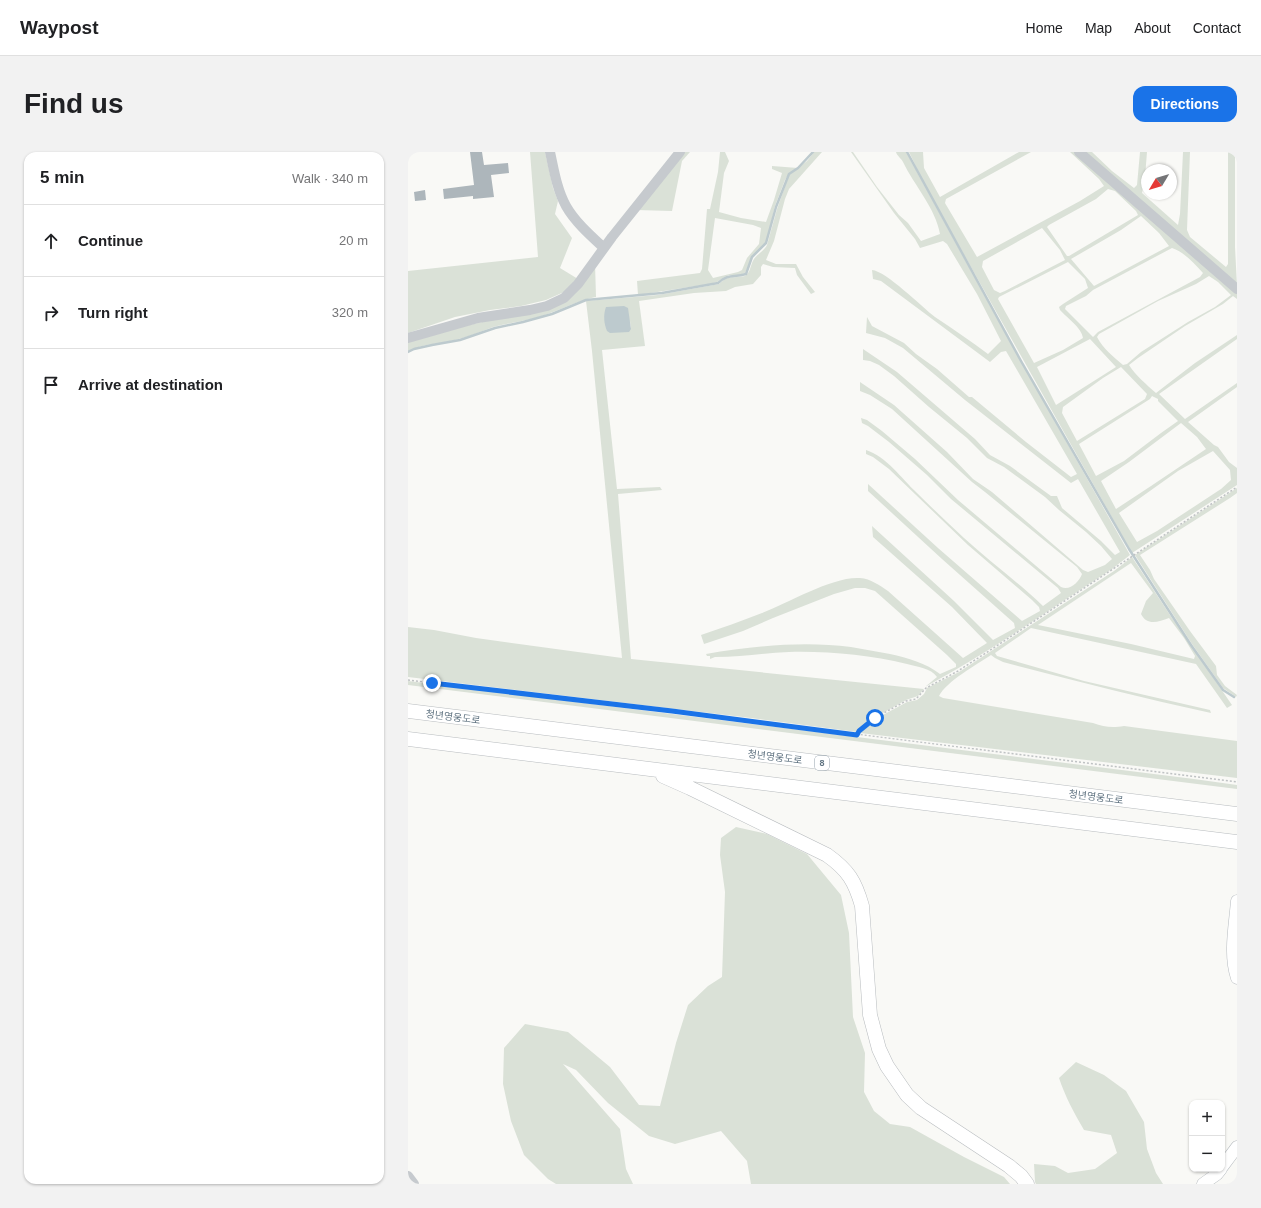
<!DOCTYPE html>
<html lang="en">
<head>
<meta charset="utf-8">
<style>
	:root { --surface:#fff; --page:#f2f2f2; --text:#202124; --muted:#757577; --line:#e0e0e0; --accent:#1a73e8 }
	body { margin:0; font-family:Helvetica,"Noto Sans KR",sans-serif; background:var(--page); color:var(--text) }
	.controls { position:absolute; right:12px; bottom:12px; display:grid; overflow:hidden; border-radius:8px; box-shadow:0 1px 3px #0004 }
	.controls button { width:36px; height:36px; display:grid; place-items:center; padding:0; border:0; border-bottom:1px solid var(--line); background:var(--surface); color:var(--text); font:20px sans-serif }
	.compass { position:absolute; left:733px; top:12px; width:36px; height:36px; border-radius:50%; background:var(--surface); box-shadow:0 1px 3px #0004; rotate:232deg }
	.stop { position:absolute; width:12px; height:12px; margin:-9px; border:3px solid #1a73e8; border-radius:50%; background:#fff }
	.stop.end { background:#1a73e8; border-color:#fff; box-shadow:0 1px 4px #0008 }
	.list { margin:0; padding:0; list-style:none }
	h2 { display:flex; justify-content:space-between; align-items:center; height:52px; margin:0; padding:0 16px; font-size:17px }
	h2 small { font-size:13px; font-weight:400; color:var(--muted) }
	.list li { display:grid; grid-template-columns:26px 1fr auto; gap:12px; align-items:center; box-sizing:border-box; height:72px; padding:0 16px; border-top:1px solid var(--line) }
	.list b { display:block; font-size:15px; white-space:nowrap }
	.list em { font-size:13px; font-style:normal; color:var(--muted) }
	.icon { flex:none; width:22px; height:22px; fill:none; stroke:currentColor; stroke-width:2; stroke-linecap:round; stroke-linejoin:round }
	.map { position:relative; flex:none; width:829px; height:1032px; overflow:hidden; border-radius:12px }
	header { display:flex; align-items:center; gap:24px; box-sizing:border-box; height:56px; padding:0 20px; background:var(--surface); border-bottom:1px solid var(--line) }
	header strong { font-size:19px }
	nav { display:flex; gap:22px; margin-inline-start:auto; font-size:14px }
	.intro { display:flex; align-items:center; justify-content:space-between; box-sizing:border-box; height:96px; padding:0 24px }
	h1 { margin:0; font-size:28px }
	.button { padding:10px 18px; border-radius:12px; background:var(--accent); color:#fff; font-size:14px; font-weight:700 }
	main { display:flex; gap:24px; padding:0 24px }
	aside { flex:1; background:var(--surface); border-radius:12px; box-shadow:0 1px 3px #0004 }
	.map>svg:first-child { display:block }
	.green { fill:#dae1d7; fill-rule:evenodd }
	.water { fill:#bdcace }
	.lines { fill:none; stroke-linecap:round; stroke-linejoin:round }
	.stream { stroke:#bdcace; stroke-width:2.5 }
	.building { fill:#adb6bb }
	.major-casing { stroke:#b7bcc0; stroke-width:13 }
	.highway-casing { stroke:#b8bcbf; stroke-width:15 }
	.path { stroke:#bfc2c4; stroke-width:1.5; stroke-dasharray:2 2; stroke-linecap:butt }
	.minor { stroke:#c6cace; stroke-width:10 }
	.major { stroke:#fff; stroke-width:12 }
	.highway { stroke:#fff; stroke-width:14 }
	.route { stroke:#1a73e8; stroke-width:5 }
	.labels { text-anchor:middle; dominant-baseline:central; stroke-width:4; stroke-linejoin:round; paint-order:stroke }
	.shield { fill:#fff; stroke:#919ea8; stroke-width:1 }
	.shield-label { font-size:9px; font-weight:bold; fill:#627583 }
	.street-label { font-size:10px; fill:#627583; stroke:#fff }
</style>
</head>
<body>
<header>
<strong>Waypost</strong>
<nav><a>Home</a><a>Map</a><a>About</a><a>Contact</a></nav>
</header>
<div class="intro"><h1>Find us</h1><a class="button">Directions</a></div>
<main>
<aside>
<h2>5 min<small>Walk · 340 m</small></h2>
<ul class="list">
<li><svg class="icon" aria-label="ahead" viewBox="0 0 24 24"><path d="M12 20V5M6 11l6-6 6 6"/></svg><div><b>Continue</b></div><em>20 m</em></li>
<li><svg class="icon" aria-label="right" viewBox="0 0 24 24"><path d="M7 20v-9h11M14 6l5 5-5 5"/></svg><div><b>Turn right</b></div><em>320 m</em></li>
<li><svg class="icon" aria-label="arrive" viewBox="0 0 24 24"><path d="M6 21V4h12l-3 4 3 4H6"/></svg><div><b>Arrive at destination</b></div></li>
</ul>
</aside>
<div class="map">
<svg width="829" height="1032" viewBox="0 0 829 1032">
	<rect width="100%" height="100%" fill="#f9f9f6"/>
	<path class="green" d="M 122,0 L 137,0 L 145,36 L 150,49 L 147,62 L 164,86 L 152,116 L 170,127 L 156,140 L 138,148 L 113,154 L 82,158 L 47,165 L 0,181 L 0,119 L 130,105 Z
		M 275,0 L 282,0 L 274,9 L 264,59 L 228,58 Z
		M 312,0 L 317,0 L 321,9 L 316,21 L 311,60 L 333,66 L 358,70 L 366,48 L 374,21 L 364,17 L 364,14 L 390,16 L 381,21 L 377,28 L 367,54 L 358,91 L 344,105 L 337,121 L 331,123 L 321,123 L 315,126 L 309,130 L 301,132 L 230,143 L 229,129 L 292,121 L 294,117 L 299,57 L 302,57 L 310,20 ZM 307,66 L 345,73 L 353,76 L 351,92 L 339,106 L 334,118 L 330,120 L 305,126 L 300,118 Z
		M 406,0 L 414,0 L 381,37 L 377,47 L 366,89 L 358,108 L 368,112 L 388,112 L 395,125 L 407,140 L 403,142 L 389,123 L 387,116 L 365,115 L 355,112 L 353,115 L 353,123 L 345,132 L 327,135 L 318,139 L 286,141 L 231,149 L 237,194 L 194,198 L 209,337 L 252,335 L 254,338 L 210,342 L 223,507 L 516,537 L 510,544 L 498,548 L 471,563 L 450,578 L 449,580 L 343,566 L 0,525 L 0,475 L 26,478 L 68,486 L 214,506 L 184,199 L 178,149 L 250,143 L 311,132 C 322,122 323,127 337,124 C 343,120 342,113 346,107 C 349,102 356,99 359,93 L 369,57 L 380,26 L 381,23 L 399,9 ZM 222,169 L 223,177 L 199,179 Z
		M 443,0 L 445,0 L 469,35 L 491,63 L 500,71 L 513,89 L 532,82 C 528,57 506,33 495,10 C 493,6 489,4 488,0 L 498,0 L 587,163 L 722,403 L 704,417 C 642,457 582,500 517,535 L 529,525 C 523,516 509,515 499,512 C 461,503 420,499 381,500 C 356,501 332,505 307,505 L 302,507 L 302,504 L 299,504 L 298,502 C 345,494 395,489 443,495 C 456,497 469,500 482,502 C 500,506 518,511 532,522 L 548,515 L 548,512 L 539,503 L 467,439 L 457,436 L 447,436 L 426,442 L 365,466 L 335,479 L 296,492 L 293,483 C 313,476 334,469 354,461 C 380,451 425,424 452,426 C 463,427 471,433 480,439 L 555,506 L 579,491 L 544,455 L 465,385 L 464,374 L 546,449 L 585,488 L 607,476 L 606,471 L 534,407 L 460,339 L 460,332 L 530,396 L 614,469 L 632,459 L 631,455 L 624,448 L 560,393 L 481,317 L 465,305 L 458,302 L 458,298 C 479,305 493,326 509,341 C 524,356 540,371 556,386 C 581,409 610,430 635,454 L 653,441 L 650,436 L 543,347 L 519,323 L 481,290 L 460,274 L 454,271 L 453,266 L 459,268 L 474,279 L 507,307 L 550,348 L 653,435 C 662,439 671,430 674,422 L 669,415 L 577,340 L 564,330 L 484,257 L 462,243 L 452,239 L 452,230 L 486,253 L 539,300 L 565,327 L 584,340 L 675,418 L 680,420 L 697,413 L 704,407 L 693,394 L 678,380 L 651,358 L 637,345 L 596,315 L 579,306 L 559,286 L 521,255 L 486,224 L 471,213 L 462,209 L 455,208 L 455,197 L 489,220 L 567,287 L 582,303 L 602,314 L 643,344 L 649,344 L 654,356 L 693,389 L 707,403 L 712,400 L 670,327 L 663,331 L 557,248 L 495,196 L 477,186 L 458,181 L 459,165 L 464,174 L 496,191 L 508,202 L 529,217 L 561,245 L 564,245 L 618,290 L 663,325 L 669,322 L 598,199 L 593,200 L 582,210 L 473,129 L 465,127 L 464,118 C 478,119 514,155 527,165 C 545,177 563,189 580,202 L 593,189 L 569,142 L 539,92 L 535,89 L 512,96 L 507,87 L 486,61 Z
		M 501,0 L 515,0 L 516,16 L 532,45 L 611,0 L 623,0 L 538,47 L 537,51 L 569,105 L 672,49 L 696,34 L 691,27 L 662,0 L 669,0 L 829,139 L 829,147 L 825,144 L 815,152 L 777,174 L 730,206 L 721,213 C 728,224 738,232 748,241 L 787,211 L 829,183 L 829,187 L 751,242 L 777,267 L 829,231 L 829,235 L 780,270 L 806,293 L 810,295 L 821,310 L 829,316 L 829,333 L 724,401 L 519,37 ZM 700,37 L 707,39 L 728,59 L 730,63 L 661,104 L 659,104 L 639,75 L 641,73 L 688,47 ZM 733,64 L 751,81 L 761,94 L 686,134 L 663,107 L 713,78 ZM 634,76 L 652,98 L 657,108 L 597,139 L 592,141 L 586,138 L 574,115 L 575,109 ZM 764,96 C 776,100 786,111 795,121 L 792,125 L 690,180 L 685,185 L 657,157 L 658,154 L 678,144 L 685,138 ZM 660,110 L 677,127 L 680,136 L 655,152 L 651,155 L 652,158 C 659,166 674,176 675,186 L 655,198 L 626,211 L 590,147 L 591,145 ZM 801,124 L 810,130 L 823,143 L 807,155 L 780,170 L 733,200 L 719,212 L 715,213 C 706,205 695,197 689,185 L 691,182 L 750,149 L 788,132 ZM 682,187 L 708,215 L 648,253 L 629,215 ZM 713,215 L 739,242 L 737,247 L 669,289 L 654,261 L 655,255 L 695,226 ZM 744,244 L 750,247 L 750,249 L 770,269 L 753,281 L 716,309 L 688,324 L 671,292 L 742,247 ZM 773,271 L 789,285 L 798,297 L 743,334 L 708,357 L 693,329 L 721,310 ZM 805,299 L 822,318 L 823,328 L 813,337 L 749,379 L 729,390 L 711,361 L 770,319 Z
		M 674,0 L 684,0 L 704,19 L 726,36 L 729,33 L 732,0 L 739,0 L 737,25 L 734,41 L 770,73 L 772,62 L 775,0 L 782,0 L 779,78 L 782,85 L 818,115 L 820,112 L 820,0 L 827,0 L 827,95 L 829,134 Z
		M 187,111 L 188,145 C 172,148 159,155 145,160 C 126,168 105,170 85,175 C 74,179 62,184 51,187 C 34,192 16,191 0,199 L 0,188 L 4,186 L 145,154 Z
		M 829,336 L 829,341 L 822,346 L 732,403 L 742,418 L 746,427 L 782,479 L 808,514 L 809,523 L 817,534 L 829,543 L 828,545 L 815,536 L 784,492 L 727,403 Z
		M 724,405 L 762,463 L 824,553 L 819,556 L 788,512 L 623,476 L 587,501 L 589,504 L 676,529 L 802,558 L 803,561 C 733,546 664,528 595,510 L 587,506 L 583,503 C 568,513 539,529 531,544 L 535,546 L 685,571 C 696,575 704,576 716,574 L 829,589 L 829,626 L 452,581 L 473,564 L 499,550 L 509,548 L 516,542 L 519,536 L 551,520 L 706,419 ZM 723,411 L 745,441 L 738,449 L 733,462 C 739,474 750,470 761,466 L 776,486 L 787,504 L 786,507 L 723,492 L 630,473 Z
		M 0,529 L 786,627 L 829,633 L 829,637 L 0,533 Z
		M 328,675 L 359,682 L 399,702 L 433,743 L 441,781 L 445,865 L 457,901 L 456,940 L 466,959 L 482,972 L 502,975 L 556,1005 L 596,1025 L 602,1032 L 343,1032 L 339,1009 L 313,979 L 267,992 L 241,984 L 200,951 L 168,918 L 155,912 L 212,977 L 218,1017 L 225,1032 L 148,1032 L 140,1027 L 116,1003 L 103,969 L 95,932 L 96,896 L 117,872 L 160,880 L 202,915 L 231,953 L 252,954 L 268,891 L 280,853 L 300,834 L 314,825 L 317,740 L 312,703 L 313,686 Z
		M 668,910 L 696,923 L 718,939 L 736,970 L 739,997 L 748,1021 L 755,1032 L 628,1032 L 627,1030 L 626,1012 L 647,1014 L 660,1021 L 687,1017 L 709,1001 L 703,983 L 676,978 C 666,961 657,944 651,926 Z"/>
	<path class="water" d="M 216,154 L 220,156 L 223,177 L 221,180 L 202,181 L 199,179 C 196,172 195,163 198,155 Z"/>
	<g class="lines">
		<path class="stream" d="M 499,0 L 613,209 L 721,397 L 783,493 L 815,538 L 826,545
			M 0,200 L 6,197 L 24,193 L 52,188 L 87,176 L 115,170 L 144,162 L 178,148 L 254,141 L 310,131 C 321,121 325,126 338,122 L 344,105 L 358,91 L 368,55 L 381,22 L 390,16 L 405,0"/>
	</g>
	<path class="building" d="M 62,0 L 74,0 L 76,13 L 100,11 L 101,21 L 83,23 L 86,45 L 65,47 L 65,44 L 36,47 L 35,37 L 66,33 Z
		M 17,38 L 18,48 L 7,49 L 6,40 Z"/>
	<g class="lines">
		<g class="major-casing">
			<path id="major" d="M 829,749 C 827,774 821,802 829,826
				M 814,1015 L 829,995
				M 795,1032 L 809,1022 L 813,1017"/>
		</g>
		<g class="highway-casing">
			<path id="highway" d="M 0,559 L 829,662
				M 0,587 L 829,690
				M 255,624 L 282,636 L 419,703 C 440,718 447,729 454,754 L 462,863 L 471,897 L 479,914 L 499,943 L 513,956 L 601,1014 L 613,1024 L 619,1032"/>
		</g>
		<path class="path" d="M 0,528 L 265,559 L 829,630
			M 449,583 L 451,579 L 472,563 L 498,549 L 508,547 L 518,536 L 550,519 L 584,497 L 829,335"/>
		<path class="minor" d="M 142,0 C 146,18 149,38 158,54 C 167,70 183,84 196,96
			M 671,0 L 829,137
			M 0,186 L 70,166 L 122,158 L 139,154 L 156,146 L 170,132 L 204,85 L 272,0
			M 0,1024 L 6,1032"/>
		<use href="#major" class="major"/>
		<use href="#highway" class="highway"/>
	</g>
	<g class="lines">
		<path class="route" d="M 24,531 L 264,559 L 449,583 L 451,579 L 467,566"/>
	</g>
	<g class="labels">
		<rect class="shield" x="407" y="604" width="14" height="14" rx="3"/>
		<g class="shield-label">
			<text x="414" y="611">8</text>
		</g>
		<g class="street-label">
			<text transform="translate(45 565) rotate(7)">청년영웅도로</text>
			<text transform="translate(367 605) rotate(7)">청년영웅도로</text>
			<text transform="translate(688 645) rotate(7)">청년영웅도로</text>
		</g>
	</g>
</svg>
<div class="controls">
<button>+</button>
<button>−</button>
</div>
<svg class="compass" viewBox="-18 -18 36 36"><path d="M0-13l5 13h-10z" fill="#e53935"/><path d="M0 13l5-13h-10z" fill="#757577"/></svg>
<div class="stop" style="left:467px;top:566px"></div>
<div class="stop end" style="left:24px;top:531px"></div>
</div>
</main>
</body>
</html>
